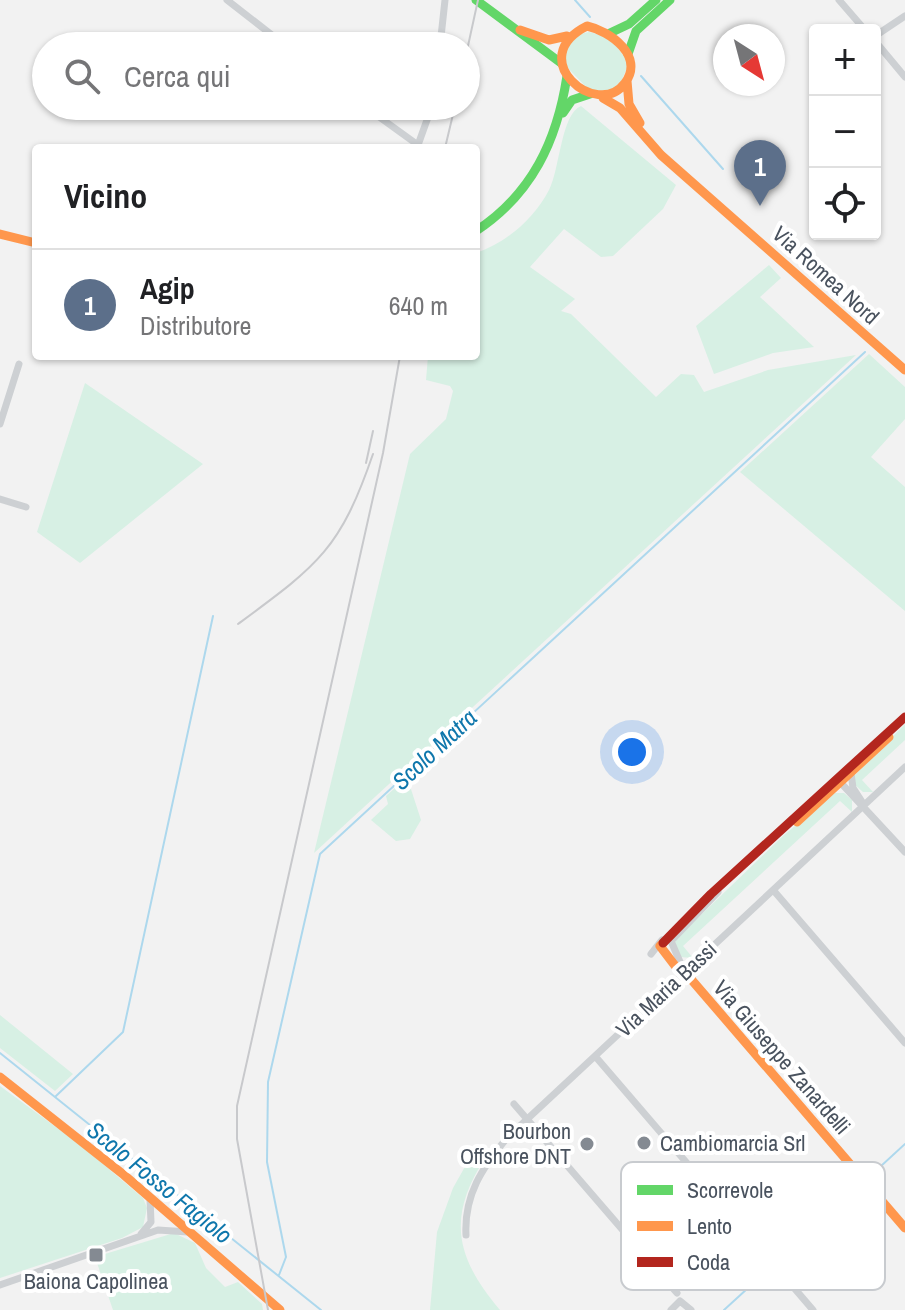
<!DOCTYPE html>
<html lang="it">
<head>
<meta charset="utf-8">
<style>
	:root { --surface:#fff; --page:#f6f6f6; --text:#202124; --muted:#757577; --line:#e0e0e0; --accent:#2563eb }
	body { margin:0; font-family:"Archivo Narrow",sans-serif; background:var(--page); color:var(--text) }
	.controls { position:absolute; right:24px; top:24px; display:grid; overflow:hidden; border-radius:8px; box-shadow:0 2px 6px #0004 }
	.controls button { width:72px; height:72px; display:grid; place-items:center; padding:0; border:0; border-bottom:2px solid var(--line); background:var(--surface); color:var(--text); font:40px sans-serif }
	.compass { position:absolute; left:713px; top:24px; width:72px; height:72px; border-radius:50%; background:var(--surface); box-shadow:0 2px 6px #0004; rotate:144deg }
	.you { position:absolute; left:632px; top:752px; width:28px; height:28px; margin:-20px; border:6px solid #fff; border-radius:50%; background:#1a73e8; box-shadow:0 0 0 12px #1a73e833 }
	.badge { display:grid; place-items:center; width:52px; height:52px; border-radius:50%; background:var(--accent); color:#fff; font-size:26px; font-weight:700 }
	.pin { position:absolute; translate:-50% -66px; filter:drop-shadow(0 2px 4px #0008) }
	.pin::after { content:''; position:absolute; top:42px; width:28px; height:24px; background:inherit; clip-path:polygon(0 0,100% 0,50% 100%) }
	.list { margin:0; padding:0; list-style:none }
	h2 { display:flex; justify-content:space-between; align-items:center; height:104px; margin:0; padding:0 32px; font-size:34px }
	h2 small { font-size:26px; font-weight:400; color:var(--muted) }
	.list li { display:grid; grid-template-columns:52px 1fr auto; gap:24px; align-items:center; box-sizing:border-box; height:112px; padding:0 32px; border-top:2px solid var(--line) }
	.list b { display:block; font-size:30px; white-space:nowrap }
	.list p { margin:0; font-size:26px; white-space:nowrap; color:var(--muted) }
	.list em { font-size:26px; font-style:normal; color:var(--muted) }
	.icon { flex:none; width:44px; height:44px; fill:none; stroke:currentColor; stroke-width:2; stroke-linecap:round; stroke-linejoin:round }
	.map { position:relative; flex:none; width:905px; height:1310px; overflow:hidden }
	.search { position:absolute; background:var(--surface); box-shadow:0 2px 6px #0004; left:32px; top:32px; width:448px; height:88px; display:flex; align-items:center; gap:20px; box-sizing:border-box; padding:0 28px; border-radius:44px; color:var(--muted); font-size:30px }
	.panel { position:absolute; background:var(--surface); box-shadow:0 2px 6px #0004; left:32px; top:144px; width:448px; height:216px; border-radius:8px }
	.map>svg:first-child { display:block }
	.green { fill:#d7f0e4 }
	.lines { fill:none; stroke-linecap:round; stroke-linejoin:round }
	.stream { stroke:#add8ed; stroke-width:2 }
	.street { stroke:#cdd0d3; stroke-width:7 }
	.fast { stroke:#63d668; stroke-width:9 }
	.slow { stroke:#ff974d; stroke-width:9 }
	.jam { stroke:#b3261e; stroke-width:9 }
	.rail { stroke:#c8c9cc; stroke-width:2 }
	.poi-dot { fill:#848a92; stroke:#fff; stroke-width:3 }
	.labels { text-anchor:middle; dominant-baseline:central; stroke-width:8; stroke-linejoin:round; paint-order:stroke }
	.street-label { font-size:22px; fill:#49525e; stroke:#fff }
	.poi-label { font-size:22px; fill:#49525e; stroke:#fff; text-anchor:end }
	.water-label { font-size:24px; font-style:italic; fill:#0f77ac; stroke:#fff }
	.key { fill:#fff; stroke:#c8cbcf; stroke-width:2 }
	.key-label { font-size:22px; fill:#49525e }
</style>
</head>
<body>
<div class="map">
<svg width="905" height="1310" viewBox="0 0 905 1310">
	<rect width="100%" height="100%" fill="#f2f2f2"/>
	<path class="green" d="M 589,32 C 607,35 623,49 628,66 L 619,86 L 604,93 L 589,90 L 565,65 C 566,47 569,35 589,32 Z
		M 581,106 L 676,185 L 663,209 L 613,256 L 601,257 L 564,229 L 530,267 L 575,299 L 561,311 L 571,314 L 656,397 L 681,374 L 694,375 L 704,392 L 768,370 L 856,355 L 314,853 L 410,454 L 446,419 L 453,391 L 450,386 L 426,380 L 428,356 L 476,356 L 476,253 C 507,242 534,219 549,190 C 560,169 561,114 581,106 Z
		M 769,265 L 781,278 L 760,297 L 814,347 L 773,353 L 714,374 L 696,326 Z
		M 869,354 L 905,387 L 905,419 L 871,457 L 905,487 L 905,611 L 740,472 Z
		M 85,383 L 203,464 L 80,563 L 37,532 Z
		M 905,724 L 905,740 L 862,780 L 873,792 L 863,792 L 854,784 L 854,776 Z
		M 414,771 L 408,780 L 421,820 L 410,839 L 396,841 L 371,820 L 388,804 L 386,796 Z
		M 835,793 L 844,793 L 852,800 L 852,812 L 840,801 L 683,946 L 693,958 L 680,957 L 675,942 L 677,938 L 784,835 Z
		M 0,1015 L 73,1074 L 55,1091 L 0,1048 Z
		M 0,1086 L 83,1147 L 143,1198 L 147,1208 L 143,1227 L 122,1238 L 0,1278 Z
		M 475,1149 L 485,1158 C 447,1217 455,1257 500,1310 L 430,1310 L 437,1232 L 453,1188 Z
		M 174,1233 L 195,1243 L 206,1268 L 225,1287 L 238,1282 L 262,1304 L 263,1310 L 113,1310 L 95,1257 Z"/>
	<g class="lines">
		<path class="stream" d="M 575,0 L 590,17
			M 641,76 L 723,169
			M 0,1053 L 321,1310
			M 56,1096 L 123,1032 L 213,616
			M 868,1178 L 905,1144
			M 776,1262 L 863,1183
			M 279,1275 L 286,1257 L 267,1162 L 268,1082 L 320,854 L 865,352
			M 724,1310 L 772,1266"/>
		<path class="street" d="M 227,0 L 286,46
			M 839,0 L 865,30
			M 875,36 L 905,16
			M 875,41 L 905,77
			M 440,46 L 445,0
			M 364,106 L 418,145 L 432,106
			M 0,424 L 19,364
			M 0,499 L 26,507
			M 851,773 L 853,788 L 864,805
			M 841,783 L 905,852
			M 774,891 L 905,1043
			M 651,954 L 662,940
			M 683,969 L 671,941 L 718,892
			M 595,1056 L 813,1310
			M 514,1104 L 677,1293
			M 141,1234 L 151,1222 L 150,1199
			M 466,1235 C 464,1195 482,1168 507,1138 L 905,767
			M 0,1285 L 158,1230 L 188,1232
			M 671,1310 L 680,1301 L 691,1310"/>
		<path class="fast" d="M 476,0 L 561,63
			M 610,33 L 629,24 L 656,0
			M 628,54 L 636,31 L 670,0
			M 563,113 L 572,100 L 590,94
			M 476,231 C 532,194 557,141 567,76"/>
		<path class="slow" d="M 587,26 C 610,31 645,56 625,83 C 597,121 523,58 587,26 Z
			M 520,30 L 549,40 L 567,36
			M 627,81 L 629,104 L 640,123
			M 603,98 L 620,108 L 661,155 L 905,370
			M 0,234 L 36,243
			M 797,822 L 889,737
			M 663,943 L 660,946 L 676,967 L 684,971 L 905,1228
			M 0,1077 L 124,1175 L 280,1310"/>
		<path class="jam" d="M 663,943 L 711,894 L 905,717"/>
		<path class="rail" d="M 466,55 L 478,0
			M 445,148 L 455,106
			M 366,463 L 373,431
			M 238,624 C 318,565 340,550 373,454
			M 268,1310 L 237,1139 L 237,1106 L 383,453 L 400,356"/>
	</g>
	<g class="poi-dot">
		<circle cx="644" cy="1143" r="8"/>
		<circle cx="587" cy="1144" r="8"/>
		<rect x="88" y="1247" width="16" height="16" rx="4"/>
	</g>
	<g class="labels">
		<g class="street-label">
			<text transform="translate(826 275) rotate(42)">Via Romea Nord</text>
			<text transform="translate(666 989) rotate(-43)">Via Maria Bassi</text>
			<text transform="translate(782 1057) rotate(49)">Via Giuseppe Zanardelli</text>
		</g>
		<g class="poi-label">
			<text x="571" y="1131">Bourbon<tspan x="571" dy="25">Offshore DNT</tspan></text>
			<text x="660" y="1143" text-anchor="start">Cambiomarcia Srl</text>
			<text x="96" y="1281" text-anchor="middle">Baiona Capolinea</text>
		</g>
		<g class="water-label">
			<text transform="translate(434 749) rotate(-43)">Scolo Matra</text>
			<text transform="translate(160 1182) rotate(39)">Scolo Fosso Fagiolo</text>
		</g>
	</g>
	<rect x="621" y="1162" width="264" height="128" rx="12" class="key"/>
	<rect x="637" y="1185" width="36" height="10" fill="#63d668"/>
	<rect x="637" y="1221" width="36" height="10" fill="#ff974d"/>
	<rect x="637" y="1257" width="36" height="10" fill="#b3261e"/>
	<g class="key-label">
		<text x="687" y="1198">Scorrevole</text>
		<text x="687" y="1234">Lento</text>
		<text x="687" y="1270">Coda</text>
	</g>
</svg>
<div class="controls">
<button>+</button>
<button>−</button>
<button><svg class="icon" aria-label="locate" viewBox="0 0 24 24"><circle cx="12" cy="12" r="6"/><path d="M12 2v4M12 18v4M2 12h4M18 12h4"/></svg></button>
</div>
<svg class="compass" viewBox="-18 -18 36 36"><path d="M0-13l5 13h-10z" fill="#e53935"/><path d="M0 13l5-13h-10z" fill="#757577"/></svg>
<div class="you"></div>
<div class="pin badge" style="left:760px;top:206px;background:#5c6f8a">1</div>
<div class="search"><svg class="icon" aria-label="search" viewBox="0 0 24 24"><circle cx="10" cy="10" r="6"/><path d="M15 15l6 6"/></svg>Cerca qui</div>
<section class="panel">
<h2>Vicino<small></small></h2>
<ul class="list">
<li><span class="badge" style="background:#5c6f8a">1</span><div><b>Agip</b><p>Distributore</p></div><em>640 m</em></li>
</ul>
</section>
</div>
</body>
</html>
